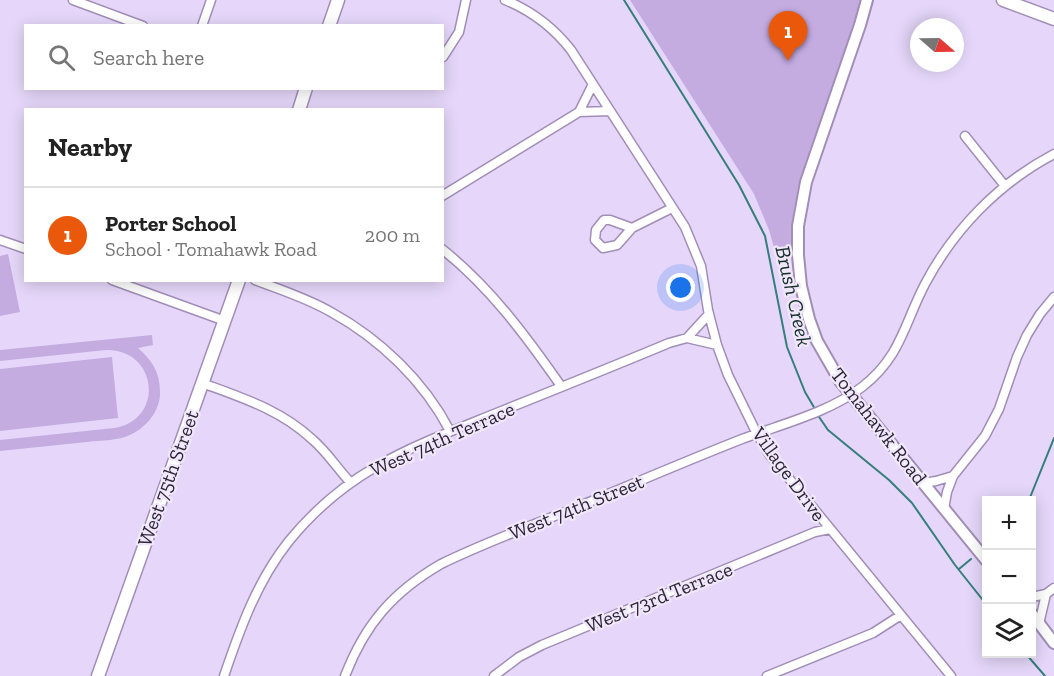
<!DOCTYPE html>
<html lang="en">
<head>
<meta charset="utf-8">
<style>
	:root { --surface:#fff; --page:#f2f2f2; --text:#222; --muted:#767676; --line:#e0e0e0; --accent:#ea580c }
	body { margin:0; font-family:"Zilla Slab",serif; background:var(--page); color:var(--text) }
	.controls { position:absolute; right:18px; bottom:18px; display:grid; overflow:hidden; border-radius:0px; box-shadow:0 3px 15px #0003 }
	.controls button { width:54px; height:54px; display:grid; place-items:center; padding:0; border:0; border-bottom:2px solid var(--line); background:var(--surface); color:var(--text); font:30px sans-serif }
	.compass { position:absolute; left:910px; top:18px; width:54px; height:54px; border-radius:50%; background:var(--surface); box-shadow:0 3px 15px #0003; rotate:110deg }
	.you { position:absolute; left:681px; top:288px; width:21px; height:21px; margin:-15px; border:4px solid #fff; border-radius:50%; background:#1a73e8; box-shadow:0 0 0 9px #1a73e833 }
	.badge { display:grid; place-items:center; width:39px; height:39px; border-radius:50%; background:var(--accent); color:#fff; font-size:20px; font-weight:700 }
	.pin { position:absolute; translate:-50% -50px; filter:drop-shadow(0 2px 3px #0008) }
	.pin::after { content:''; position:absolute; top:32px; width:21px; height:18px; background:inherit; clip-path:polygon(0 0,100% 0,50% 100%) }
	.list { margin:0; padding:0; list-style:none }
	h2 { display:flex; justify-content:space-between; align-items:center; height:78px; margin:0; padding:0 24px; font-size:26px }
	h2 small { font-size:20px; font-weight:400; color:var(--muted) }
	.list li { display:grid; grid-template-columns:39px 1fr auto; gap:18px; align-items:center; box-sizing:border-box; height:96px; padding:0 24px; border-top:2px solid var(--line) }
	.list b { display:block; font-size:22px; white-space:nowrap }
	.list p { margin:0; font-size:20px; white-space:nowrap; color:var(--muted) }
	.list em { font-size:20px; font-style:normal; color:var(--muted) }
	.icon { flex:none; width:33px; height:33px; fill:none; stroke:currentColor; stroke-width:2; stroke-linecap:round; stroke-linejoin:round }
	.map { position:relative; flex:none; width:1054px; height:676px; overflow:hidden }
	.search { position:absolute; background:var(--surface); box-shadow:0 3px 15px #0003; left:24px; top:24px; width:420px; height:66px; display:flex; align-items:center; gap:15px; box-sizing:border-box; padding:0 21px; border-radius:0px; color:var(--muted); font-size:22px }
	.panel { position:absolute; background:var(--surface); box-shadow:0 3px 15px #0003; left:24px; top:108px; width:420px; height:174px; border-radius:0px }
	.map>svg:first-child { display:block }
	.green { fill:#c4ace1 }
	.lines { fill:none; stroke-linecap:round; stroke-linejoin:round }
	.stream { stroke:#357e7b; stroke-width:2 }
	.minor-casing { stroke:#a18eb7; stroke-width:11 }
	.tertiary-casing { stroke:#a18eb7; stroke-width:14 }
	.secondary-casing { stroke:#a18eb7; stroke-width:15 }
	.minor { stroke:#fff; stroke-width:8 }
	.tertiary { stroke:#fff; stroke-width:10 }
	.secondary { stroke:#fff; stroke-width:12 }
	.labels { text-anchor:middle; dominant-baseline:central; stroke-width:4.5; stroke-linejoin:round; paint-order:stroke }
	.street-label { font-size:20px; fill:#2d2636; stroke:#f0e8fa }
	.water-label { font-size:21px; font-style:italic; fill:#172f2c; stroke:#f0e8fa }
</style>
</head>
<body>
<div class="map">
<svg width="1054" height="676" viewBox="0 0 1054 676">
	<rect width="100%" height="100%" fill="#e6d7fa"/>
	<path class="green" d="M 630,0 L 861,0 L 857,17 L 799,183 L 792,222 L 791,254 L 777,258 L 769,230 L 754,194 Z
		M 8,254 L 20,312 L 0,316 L 0,256 Z
		M 152,335 L 153,345 L 138,348 C 151,359 160,372 160,391 C 161,409 148,426 132,434 C 119,441 102,440 87,442 C 58,445 29,448 0,451 L 0,440 L 114,428 C 165,420 158,349 106,350 L 0,361 L 0,350 Z
		M 112,357 L 118,418 L 0,431 L 0,369 Z"/>
	<g class="lines">
		<path class="stream" d="M 624,0 L 739,185 L 765,236 L 787,347 L 805,392 L 815,409
			M 817,414 L 828,430 L 889,480 L 912,503 L 955,565 L 986,604
			M 1029,500 L 1054,438
			M 959,569 L 971,559
			M 1026,654 L 1045,676"/>
		<g class="minor-casing">
			<path id="minor" d="M 73,0 L 143,26
				M 505,0 C 532,11 553,27 571,50 L 685,227 L 701,266 L 708,310 L 717,345 L 728,375 L 757,434 L 769,454 L 951,676
				M 202,26 L 211,0
				M 443,57 L 459,32 L 466,0
				M 579,112 L 593,84
				M 965,136 L 1005,186
				M 442,196 L 579,112 L 610,111
				M 632,228 L 610,220 L 604,220 L 596,230 L 595,240 L 603,248 L 617,245 L 632,228 L 672,208
				M 0,240 L 26,249
				M 442,249 C 490,287 526,336 561,386
				M 112,280 L 225,321
				M 255,280 C 281,290 307,298 331,312 C 380,339 424,381 450,431
				M 687,338 L 709,314
				M 202,383 C 243,398 281,410 313,440 C 327,452 337,468 350,482
				M 923,483 L 936,481 L 953,476
				M 944,509 L 947,492 L 953,476 L 985,436 L 999,409 L 1017,357 L 1027,335 L 1040,314 L 1054,297
				M 1032,597 L 1046,594 L 1054,588
				M 1039,624 L 1046,594
				M 224,676 C 240,629 257,581 289,541 C 350,466 418,445 504,410 C 559,388 614,366 669,343 L 687,338 L 717,345
				M 345,676 C 365,624 393,592 441,564 C 484,543 530,526 575,508 C 630,485 686,461 742,439 C 782,424 828,413 862,387 C 901,357 904,324 925,284 C 954,229 999,183 1054,154
				M 494,676 L 519,657 L 542,645 L 815,532 L 830,529
				M 767,676 L 873,633 L 901,615"/>
		</g>
		<g class="tertiary-casing">
			<path id="tertiary" d="M 867,0 L 860,25 L 806,182 L 798,226 L 798,255 L 801,286 L 809,319 L 817,341 L 840,381 L 986,560
				M 1032,614 L 1054,643"/>
		</g>
		<g class="secondary-casing">
			<path id="secondary" d="M 1003,0 L 1054,19
				M 329,26 L 338,0
				M 299,110 L 306,88
				M 98,676 L 239,280"/>
		</g>
		<use href="#minor" class="minor"/>
		<use href="#tertiary" class="tertiary"/>
		<use href="#secondary" class="secondary"/>
	</g>
	<g class="labels">
		<g class="street-label">
			<text transform="translate(879 426) rotate(52)">Tomahawk Road</text>
			<text transform="translate(442 439) rotate(-24)">West 74th Terrace</text>
			<text transform="translate(789 474) rotate(54)">Village Drive</text>
			<text transform="translate(168 478) rotate(-70)">West 75th Street</text>
			<text transform="translate(576 507) rotate(-22)">West 74th Street</text>
			<text transform="translate(659 597) rotate(-22)">West 73rd Terrace</text>
		</g>
		<g class="water-label">
			<text transform="translate(794 296) rotate(77)">Brush Creek</text>
		</g>
	</g>
</svg>
<div class="controls">
<button>+</button>
<button>−</button>
<button><svg class="icon" aria-label="layers" viewBox="0 0 24 24"><path d="M12 4l9 5-9 5-9-5zM3 14l9 5 9-5"/></svg></button>
</div>
<svg class="compass" viewBox="-18 -18 36 36"><path d="M0-13l5 13h-10z" fill="#e53935"/><path d="M0 13l5-13h-10z" fill="#767676"/></svg>
<div class="you"></div>
<div class="pin badge" style="left:788px;top:61px">1</div>
<div class="search"><svg class="icon" aria-label="search" viewBox="0 0 24 24"><circle cx="10" cy="10" r="6"/><path d="M15 15l6 6"/></svg>Search here</div>
<section class="panel">
<h2>Nearby<small></small></h2>
<ul class="list">
<li><span class="badge">1</span><div><b>Porter School</b><p>School · Tomahawk Road</p></div><em>200 m</em></li>
</ul>
</section>
</div>
</body>
</html>
